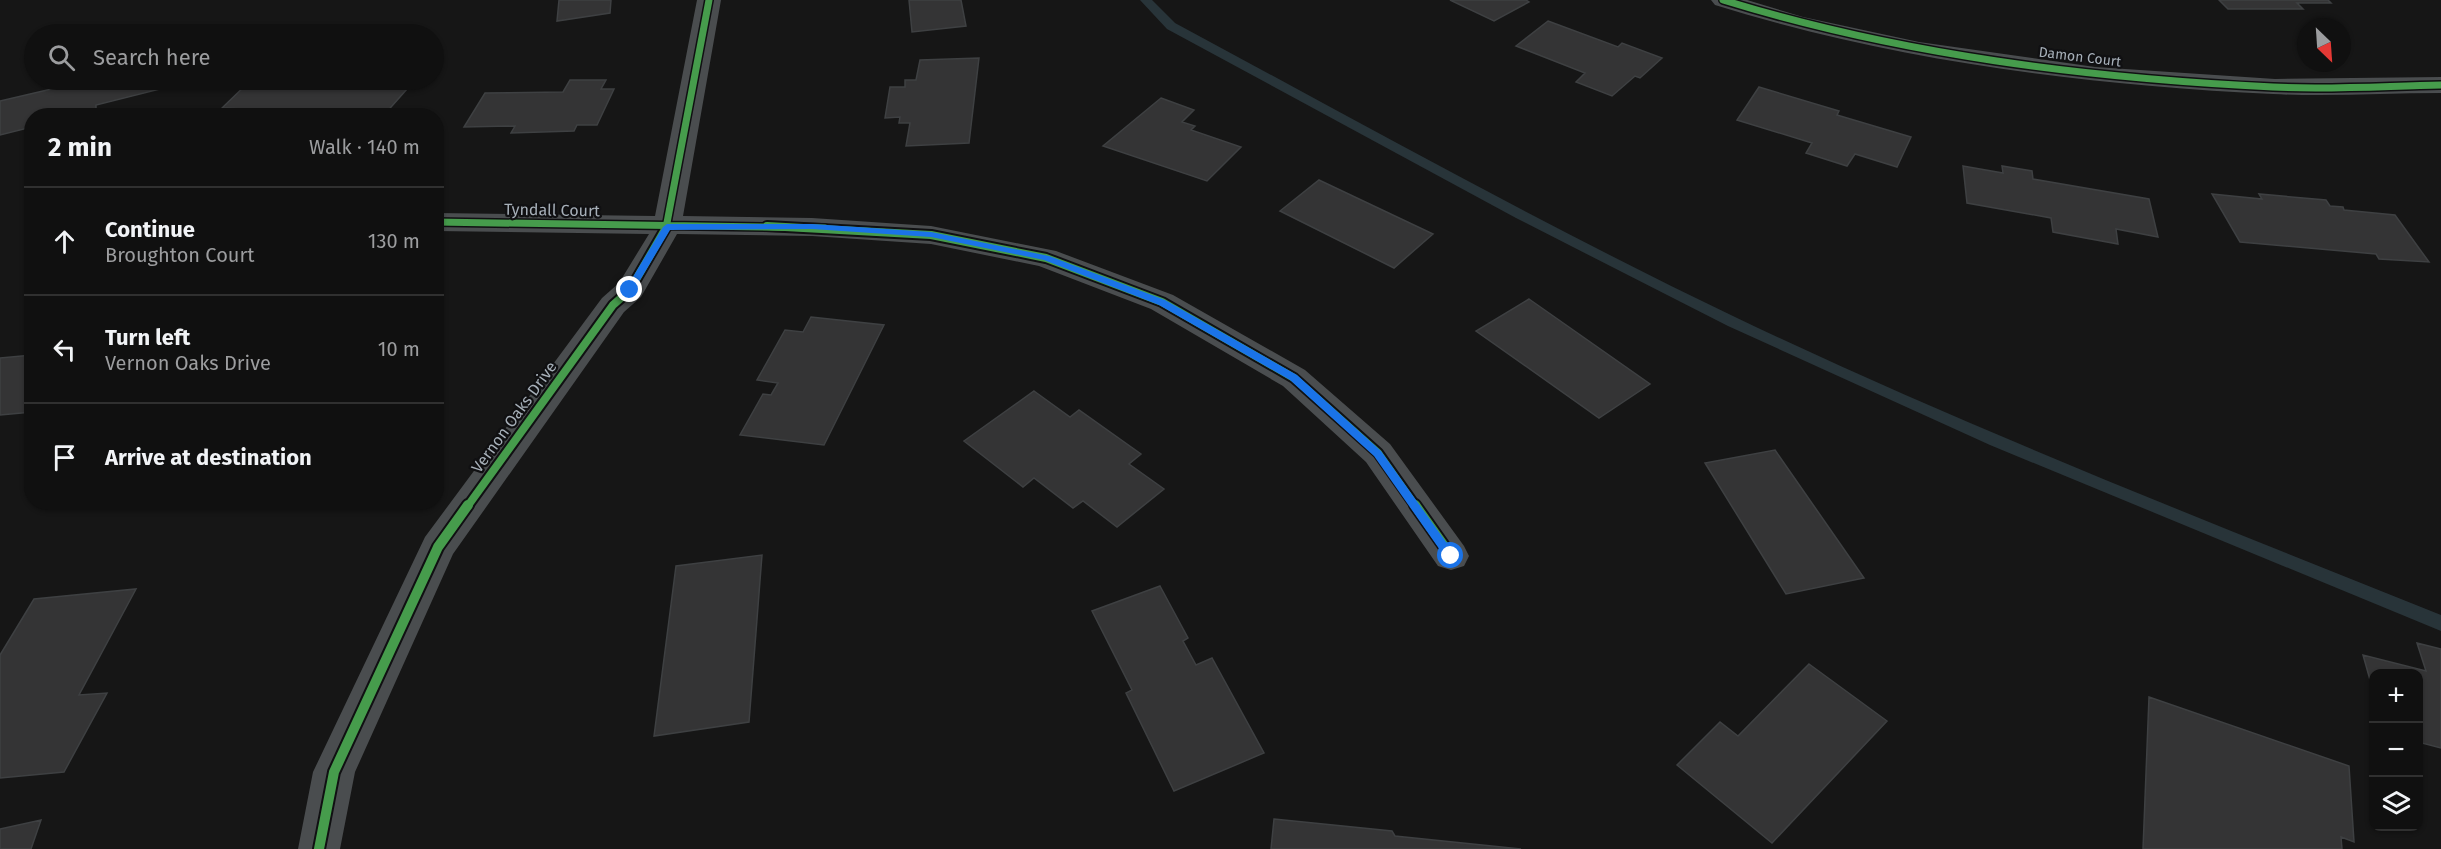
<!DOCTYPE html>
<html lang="en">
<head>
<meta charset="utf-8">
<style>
	:root { --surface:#101010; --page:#191919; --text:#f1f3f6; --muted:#9c9d9f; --line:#303030 }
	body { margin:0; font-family:"Fira Sans",sans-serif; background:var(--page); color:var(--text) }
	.controls { position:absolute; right:18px; bottom:18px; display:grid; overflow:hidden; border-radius:12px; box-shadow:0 2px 4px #0004 }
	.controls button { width:54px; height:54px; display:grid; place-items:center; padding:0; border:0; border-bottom:2px solid var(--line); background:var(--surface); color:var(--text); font:30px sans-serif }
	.compass { position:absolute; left:2297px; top:18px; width:54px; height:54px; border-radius:50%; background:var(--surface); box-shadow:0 2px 4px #0004; rotate:155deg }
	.stop { position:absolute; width:18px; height:18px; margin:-14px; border:4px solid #1a73e8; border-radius:50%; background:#fff }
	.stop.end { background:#1a73e8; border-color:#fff; box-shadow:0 2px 6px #0008 }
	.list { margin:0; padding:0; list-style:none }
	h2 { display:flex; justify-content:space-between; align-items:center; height:78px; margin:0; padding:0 24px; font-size:26px }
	h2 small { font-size:20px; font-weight:400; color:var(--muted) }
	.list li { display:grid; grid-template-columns:39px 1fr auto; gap:18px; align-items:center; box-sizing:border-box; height:108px; padding:0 24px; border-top:2px solid var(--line) }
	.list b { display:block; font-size:22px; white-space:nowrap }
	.list p { margin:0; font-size:20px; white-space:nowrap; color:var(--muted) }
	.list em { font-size:20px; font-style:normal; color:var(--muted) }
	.icon { flex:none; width:33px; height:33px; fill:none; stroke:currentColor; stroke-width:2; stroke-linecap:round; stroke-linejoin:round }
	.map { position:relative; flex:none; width:2441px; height:849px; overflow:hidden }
	.search { position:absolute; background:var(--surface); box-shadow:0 2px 4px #0004; left:24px; top:24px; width:420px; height:66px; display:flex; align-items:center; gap:15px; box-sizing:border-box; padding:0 21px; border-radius:33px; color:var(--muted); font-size:22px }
	.panel { position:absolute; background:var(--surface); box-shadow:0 2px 4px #0004; left:24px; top:108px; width:420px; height:402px; border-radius:24px }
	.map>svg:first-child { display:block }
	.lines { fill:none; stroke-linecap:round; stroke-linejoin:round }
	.stream { fill:#283439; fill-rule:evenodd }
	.building { fill:#343435; stroke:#3e4042; stroke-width:1.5 }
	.street { fill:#4a4d4f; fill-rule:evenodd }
	.cycleway-far2-casing { stroke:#101012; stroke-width:10 }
	.cycleway-far1-casing { stroke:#101012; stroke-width:12 }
	.cycleway-casing { stroke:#101012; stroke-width:14 }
	.cycleway-far2 { stroke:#469c4c; stroke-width:7 }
	.cycleway-far1 { stroke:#469c4c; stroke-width:8 }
	.cycleway { stroke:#469c4c; stroke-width:10 }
	.route { fill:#1a73e8 }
	.labels { text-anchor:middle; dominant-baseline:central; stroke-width:4.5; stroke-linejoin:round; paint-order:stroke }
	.far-street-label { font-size:14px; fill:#a6afb8; stroke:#101012 }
	.street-label { font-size:16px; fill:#a6afb8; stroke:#101012 }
</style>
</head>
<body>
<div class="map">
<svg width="2441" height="849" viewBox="0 0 2441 849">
	<rect width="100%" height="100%" fill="#161616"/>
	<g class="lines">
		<path class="stream" d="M 1140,0 L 1152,0 L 1175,23 C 1361,123 1545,226 1735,317 C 1966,427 2204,520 2441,615 L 2441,631 L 1990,445 L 1728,326 L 1516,218 L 1167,29 Z"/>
	</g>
	<path class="building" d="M 559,0 L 611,0 L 610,13 L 557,21 Z
		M 909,0 L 961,0 L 966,26 L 912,32 Z
		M 1450,0 L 1526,0 L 1529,2 L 1494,21 Z
		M 2219,0 L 2328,0 L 2331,3 L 2297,3 L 2303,9 L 2228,9 Z
		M 1548,21 L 1618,47 L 1622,43 L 1662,58 L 1640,78 L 1635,76 L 1612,96 L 1576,82 L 1585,73 L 1516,46 Z
		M 979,58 L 969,143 L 906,146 L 910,123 L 899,123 L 900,117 L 885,118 L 890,87 L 905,87 L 905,80 L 916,80 L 920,60 Z
		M 90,80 L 176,80 L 176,85 L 96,105 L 96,111 L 79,116 L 32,116 L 32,127 L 0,135 L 0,101 Z
		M 251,80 L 415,80 L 384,115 L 222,108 Z
		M 570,80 L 606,80 L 601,89 L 614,89 L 597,125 L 577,125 L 574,131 L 511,133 L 515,126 L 464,127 L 485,93 L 563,92 Z
		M 1759,87 L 1839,111 L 1837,115 L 1911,137 L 1897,167 L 1855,154 L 1847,166 L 1806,153 L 1812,143 L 1737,120 Z
		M 1161,98 L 1194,110 L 1182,122 L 1195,126 L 1191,130 L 1241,147 L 1207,181 L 1103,146 Z
		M 1963,166 L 2003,173 L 2002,166 L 2032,171 L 2033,179 L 2149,199 L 2158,237 L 2116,229 L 2118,244 L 2053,232 L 2051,218 L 1967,203 Z
		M 1319,180 L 1433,234 L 1394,268 L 1280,211 Z
		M 2212,194 L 2262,199 L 2259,194 L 2326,200 L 2330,206 L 2343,207 L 2344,210 L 2395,215 L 2429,262 L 2379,259 L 2376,254 L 2240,242 Z
		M 1529,299 L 1650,384 L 1599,418 L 1476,331 Z
		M 811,317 L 884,325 L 824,445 L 740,435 L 763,394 L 771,395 L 778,383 L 757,380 L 785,330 L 803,332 Z
		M 32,355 L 32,412 L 0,415 L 0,358 Z
		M 1034,391 L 1070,417 L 1079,410 L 1141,454 L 1129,464 L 1164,489 L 1117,527 L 1083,501 L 1073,508 L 1034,478 L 1023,487 L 964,441 Z
		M 1775,450 L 1864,578 L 1786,594 L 1705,463 Z
		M 762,555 L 749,722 L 654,736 L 676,566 Z
		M 1160,586 L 1188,638 L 1183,641 L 1196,665 L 1212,658 L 1264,753 L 1174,791 L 1126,693 L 1132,690 L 1092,611 Z
		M 136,589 L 79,695 L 107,693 L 64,772 L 0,778 L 0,655 L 34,599 Z
		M 2417,643 L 2441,649 L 2441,748 L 2418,742 L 2418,674 L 2374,674 L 2374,694 L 2363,655 L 2426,671 Z
		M 1809,664 L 1887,721 L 1772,843 L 1677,765 L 1720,722 L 1738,736 Z
		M 2149,697 L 2349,766 L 2354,842 L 2341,837 L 2342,849 L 2143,849 Z
		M 1274,819 L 1392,831 L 1395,836 L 1521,849 L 1271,849 Z
		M 41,820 L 31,849 L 0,849 L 0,829 Z"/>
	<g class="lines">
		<path class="street" d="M 697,0 L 721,0 L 683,216 L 812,218 L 931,226 L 1056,251 L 1173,295 L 1305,370 L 1390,444 L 1464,546 L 1469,556 L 1464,566 L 1451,570 L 1438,566 L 1366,462 L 1283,386 L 1151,309 L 1039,266 L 931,244 L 812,236 L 677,234 L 641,297 L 624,312 L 453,554 L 355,772 L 340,849 L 298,849 L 313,772 L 425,537 L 602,298 L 619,283 L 649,234 L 436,231 L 436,213 L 655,216 Z
			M 1711,0 L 1747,0 L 1803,17 L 1919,42 L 2095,67 L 2275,79 L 2441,77 L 2441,93 C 2385,93 2329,97 2273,94 C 2084,85 1896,61 1715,5 Z"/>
		<g class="cycleway-far2-casing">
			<path id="cycleway-far2" d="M 1723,0 C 1901,55 2087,78 2273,87 C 2329,90 2385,86 2441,85
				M 436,222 L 825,228
				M 666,228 L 709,0"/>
		</g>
		<g class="cycleway-far1-casing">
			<path id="cycleway-far1" d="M 767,226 L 931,235 L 1046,258 L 1162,302 L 1294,378 L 1378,453 L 1416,507
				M 467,507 L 613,305 L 630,290 L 667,226"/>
		</g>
		<g class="cycleway-casing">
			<path id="cycleway" d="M 1415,505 L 1451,556
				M 319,849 L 334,772 L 438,547 L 468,505"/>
		</g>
		<use href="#cycleway-far2" class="cycleway-far2"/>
		<use href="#cycleway-far1" class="cycleway-far1"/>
		<use href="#cycleway" class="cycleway"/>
	</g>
	<path class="route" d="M 667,224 L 812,224 L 931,232 L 1049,256 L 1165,300 L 1297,375 L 1381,451 L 1456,556 L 1451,561 L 1447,560 L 1374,456 L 1290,380 L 1159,305 L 1044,260 L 931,237 L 812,229 L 670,230 L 633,292 L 626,292 L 625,290 L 663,227 Z"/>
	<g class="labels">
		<g class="far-street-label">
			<text transform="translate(2080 57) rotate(7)">Damon Court</text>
		</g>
		<g class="street-label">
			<text transform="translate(552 210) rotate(1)">Tyndall Court</text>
			<text transform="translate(514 417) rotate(-54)">Vernon Oaks Drive</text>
		</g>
	</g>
</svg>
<div class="controls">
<button>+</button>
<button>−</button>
<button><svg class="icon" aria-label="layers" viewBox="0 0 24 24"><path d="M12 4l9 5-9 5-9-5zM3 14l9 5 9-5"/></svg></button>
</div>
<svg class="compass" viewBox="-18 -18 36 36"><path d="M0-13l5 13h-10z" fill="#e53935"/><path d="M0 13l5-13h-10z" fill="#9c9d9f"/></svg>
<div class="stop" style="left:1451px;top:556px"></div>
<div class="stop end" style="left:630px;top:290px"></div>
<div class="search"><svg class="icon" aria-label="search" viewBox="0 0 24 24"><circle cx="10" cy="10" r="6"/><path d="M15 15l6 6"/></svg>Search here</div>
<section class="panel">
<h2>2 min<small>Walk · 140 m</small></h2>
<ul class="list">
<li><svg class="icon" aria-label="ahead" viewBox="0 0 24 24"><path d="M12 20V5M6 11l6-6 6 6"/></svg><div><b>Continue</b><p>Broughton Court</p></div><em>130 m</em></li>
<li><svg class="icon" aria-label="left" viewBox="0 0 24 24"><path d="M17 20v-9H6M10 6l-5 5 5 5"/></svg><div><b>Turn left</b><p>Vernon Oaks Drive</p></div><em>10 m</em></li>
<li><svg class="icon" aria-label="arrive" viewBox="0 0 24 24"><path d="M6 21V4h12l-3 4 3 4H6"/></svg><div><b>Arrive at destination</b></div></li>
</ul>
</section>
</div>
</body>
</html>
